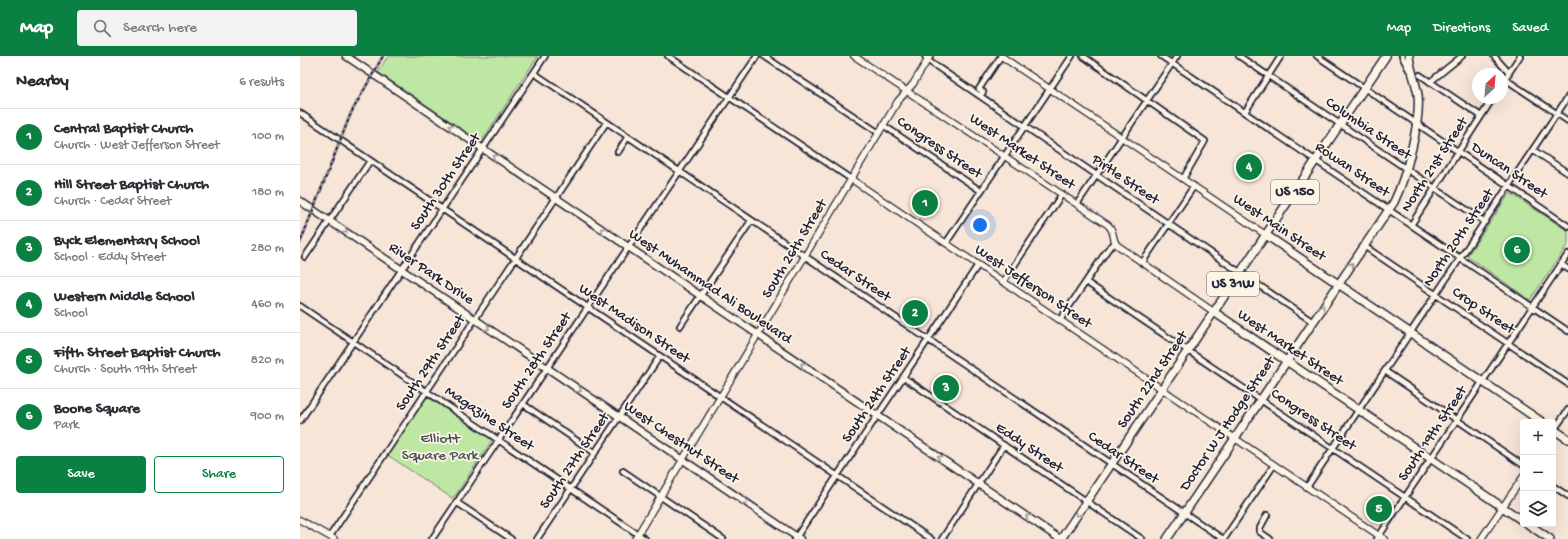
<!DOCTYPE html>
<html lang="en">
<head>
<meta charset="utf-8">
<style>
	:root { --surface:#fff; --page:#f2f2f3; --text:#2b2b33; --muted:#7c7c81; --line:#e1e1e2; --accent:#0b8043 }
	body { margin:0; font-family:"Gochi Hand",sans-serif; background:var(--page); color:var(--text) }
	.controls { position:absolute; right:12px; bottom:12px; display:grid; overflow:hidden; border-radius:4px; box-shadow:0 4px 16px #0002 }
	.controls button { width:36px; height:36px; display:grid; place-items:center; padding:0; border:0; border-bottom:1px solid var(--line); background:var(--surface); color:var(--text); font:20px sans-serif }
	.compass { position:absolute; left:1172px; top:12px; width:36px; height:36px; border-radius:50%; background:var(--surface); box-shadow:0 4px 16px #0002; rotate:26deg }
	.you { position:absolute; left:680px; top:169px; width:14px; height:14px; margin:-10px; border:3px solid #fff; border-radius:50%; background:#1a73e8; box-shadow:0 0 0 6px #1a73e833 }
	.badge { display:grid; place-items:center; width:26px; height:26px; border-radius:50%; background:var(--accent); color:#fff; font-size:13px; font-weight:700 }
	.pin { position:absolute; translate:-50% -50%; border:2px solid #fff; box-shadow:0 1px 4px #0006 }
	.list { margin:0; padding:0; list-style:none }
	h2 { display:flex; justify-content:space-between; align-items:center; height:52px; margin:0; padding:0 16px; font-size:17px }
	h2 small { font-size:13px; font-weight:400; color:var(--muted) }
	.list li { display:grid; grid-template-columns:26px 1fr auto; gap:12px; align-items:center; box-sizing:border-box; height:56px; padding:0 16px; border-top:1px solid var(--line) }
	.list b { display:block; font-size:15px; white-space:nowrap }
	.list p { margin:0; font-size:13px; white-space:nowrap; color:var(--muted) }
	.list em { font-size:13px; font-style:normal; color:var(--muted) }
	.actions { display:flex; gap:8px; padding:12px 16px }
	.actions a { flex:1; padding:9px 0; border:1px solid var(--accent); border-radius:4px; text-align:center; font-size:14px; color:var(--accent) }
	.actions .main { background:var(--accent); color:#fff }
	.icon { flex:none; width:22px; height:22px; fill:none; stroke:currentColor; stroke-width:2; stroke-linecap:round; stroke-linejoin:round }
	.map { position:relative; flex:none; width:1268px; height:483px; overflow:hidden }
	header { display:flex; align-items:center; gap:24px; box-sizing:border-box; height:56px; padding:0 20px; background:var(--accent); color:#fff }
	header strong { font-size:19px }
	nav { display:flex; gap:22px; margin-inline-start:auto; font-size:14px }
	.search { width:280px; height:36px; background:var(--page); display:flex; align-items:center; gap:10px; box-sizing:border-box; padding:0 14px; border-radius:4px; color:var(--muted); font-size:15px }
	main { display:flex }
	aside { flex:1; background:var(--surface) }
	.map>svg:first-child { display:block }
	.green { fill:#bee7a4; stroke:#708470 }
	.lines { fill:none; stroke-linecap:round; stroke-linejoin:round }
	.minor-casing { stroke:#22223b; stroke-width:8 }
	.tertiary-casing { stroke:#22223b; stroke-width:8 }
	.secondary-casing { stroke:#22223b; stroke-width:9 }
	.primary-casing { stroke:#22223b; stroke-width:10 }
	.minor { stroke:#fcf5e5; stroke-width:4.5 }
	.tertiary { stroke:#fcf5e5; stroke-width:5.5 }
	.secondary { stroke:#fcf5e5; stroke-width:6 }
	.primary { stroke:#fcf5e5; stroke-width:7 }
	.rail-casing { stroke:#22223b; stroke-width:2.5 }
	.rail { stroke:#fcf5e5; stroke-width:1; stroke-dasharray:3; stroke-linecap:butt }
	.oneway { stroke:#9a9698 }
	.labels { text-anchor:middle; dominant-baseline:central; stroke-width:3.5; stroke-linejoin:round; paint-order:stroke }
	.shield { fill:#fcf5e5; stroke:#63616e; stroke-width:1 }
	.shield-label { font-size:14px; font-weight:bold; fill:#22223b }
	.street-label { font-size:15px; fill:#22223b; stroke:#fcf5e5 }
	.park-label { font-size:15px; fill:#495355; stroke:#fcf5e5 }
</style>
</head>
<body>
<header>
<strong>Map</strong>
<div class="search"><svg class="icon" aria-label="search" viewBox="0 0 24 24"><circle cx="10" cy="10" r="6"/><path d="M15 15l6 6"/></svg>Search here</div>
<nav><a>Map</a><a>Directions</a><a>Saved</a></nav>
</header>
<main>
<aside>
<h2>Nearby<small>6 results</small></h2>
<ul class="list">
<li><span class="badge">1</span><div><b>Central Baptist Church</b><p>Church · West Jefferson Street</p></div><em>100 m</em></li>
<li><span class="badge">2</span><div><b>Hill Street Baptist Church</b><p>Church · Cedar Street</p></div><em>180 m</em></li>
<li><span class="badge">3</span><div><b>Byck Elementary School</b><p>School · Eddy Street</p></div><em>280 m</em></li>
<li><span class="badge">4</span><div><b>Western Middle School</b><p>School</p></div><em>460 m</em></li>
<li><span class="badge">5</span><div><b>Fifth Street Baptist Church</b><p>Church · South 19th Street</p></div><em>820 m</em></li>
<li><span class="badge">6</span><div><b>Boone Square</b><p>Park</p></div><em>900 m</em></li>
</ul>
<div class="actions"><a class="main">Save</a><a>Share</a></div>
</aside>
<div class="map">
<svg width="1268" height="483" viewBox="0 0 1268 483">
	<rect width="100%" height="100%" fill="#f7e5d8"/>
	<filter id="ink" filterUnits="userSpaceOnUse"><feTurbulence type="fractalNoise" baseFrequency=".025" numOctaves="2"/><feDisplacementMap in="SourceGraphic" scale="8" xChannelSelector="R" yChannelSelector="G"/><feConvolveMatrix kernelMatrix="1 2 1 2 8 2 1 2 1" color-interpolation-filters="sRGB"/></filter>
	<g filter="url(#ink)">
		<path class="green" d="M 88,0 L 238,0 L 181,86 L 78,16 Z
			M 1210,137 L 1268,175 L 1268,188 L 1230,244 L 1167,200 Z
			M 126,340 L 192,384 L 155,440 L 152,442 L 89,400 L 88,396 Z"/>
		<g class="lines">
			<g class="minor-casing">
				<path id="minor" d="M 368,0 L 551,123
					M 464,0 L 579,77
					M 625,0 L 627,4 L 1013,266
					M 783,0 L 905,85 L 883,123
					M 861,0 L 1268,275
					M 939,0 L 1185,166
					M 1017,0 L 1268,170
					M 1102,0 L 1109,14
					M 1194,0 L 1209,17
					M 234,17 L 923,483
					M 1120,19 L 1181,60
					M 1205,23 L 1268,65
					M 1130,26 L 1162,0
					M 1202,27 L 1220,0
					M 680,40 L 683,36 L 679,33 L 701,0
					M 945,56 L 981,0
					M 0,57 L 631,483
					M 583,69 L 681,135
					M 1233,94 L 1268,117
					M 318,96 L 327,82
					M 777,148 L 877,0
					M 1111,169 L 1193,42
					M 646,187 L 772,0
					M 1064,190 L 1268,328
					M 5,201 L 70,105
					M 842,207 L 894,130
					M 1261,208 L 1268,213
					M 703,226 L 762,138
					M 786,226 L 1167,483
					M 0,250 L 345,483
					M 760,264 L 808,193 L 815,187
					M 380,270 L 451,165
					M 1085,315 L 1223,409
					M 603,321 L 842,483
					M 223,348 L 295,397
					M 0,365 L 245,0
					M 1254,374 L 1268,354
					M 323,415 L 423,483
					M 1253,430 L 1268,440
					M 1007,431 L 1268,41
					M 156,446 L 211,483
					M 967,459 L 960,472 L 960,476 L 970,483
					M 30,480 L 306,67
					M 132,483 L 457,0
					M 237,483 L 360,300
					M 495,483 L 678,209
					M 642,483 L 704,389
					M 924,483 L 974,409
					M 1077,483 L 1268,198"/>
			</g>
			<g class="tertiary-casing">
				<path id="tertiary" d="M 554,0 L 808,169 C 816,177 811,182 817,189 L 914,256
					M 701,0 L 966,179
					M 551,123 L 1084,483
					M 0,464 L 34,483
					M 335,483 L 598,45 L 613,28 L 630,0
					M 1181,483 L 1223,421"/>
			</g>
			<g class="secondary-casing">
				<path id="secondary" d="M 46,0 L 760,483
					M 0,145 L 500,483"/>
			</g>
			<g class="primary-casing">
				<path id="primary" d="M 966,179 L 1242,366
					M 914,256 L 1223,465
					M 1253,373 L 1268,383
					M 1228,468 L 1250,483
					M 761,483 L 1086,0
					M 867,483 L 1094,146 C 1106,121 1121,66 1118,39 C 1116,26 1110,13 1109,0"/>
			</g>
			<use href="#minor" class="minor"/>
			<use href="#tertiary" class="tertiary"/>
			<use href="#secondary" class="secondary"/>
			<use href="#primary" class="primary"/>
			<g class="rail-casing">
				<path id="rail" d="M 0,187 L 51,57 L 83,0"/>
			</g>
			<use href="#rail" class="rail"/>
		</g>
		<defs><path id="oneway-chevron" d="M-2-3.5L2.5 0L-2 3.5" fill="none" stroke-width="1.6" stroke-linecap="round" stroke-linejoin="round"/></defs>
		<g class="oneway">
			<use href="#oneway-chevron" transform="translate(151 71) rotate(-146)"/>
			<use href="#oneway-chevron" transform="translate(195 101) rotate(-145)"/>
			<use href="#oneway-chevron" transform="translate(303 174) rotate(-146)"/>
			<use href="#oneway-chevron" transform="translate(45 175) rotate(34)"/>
			<use href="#oneway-chevron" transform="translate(1051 209) rotate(-56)"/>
			<use href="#oneway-chevron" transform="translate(1022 251) rotate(-56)"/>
			<use href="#oneway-chevron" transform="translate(187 272) rotate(34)"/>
			<use href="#oneway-chevron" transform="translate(503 309) rotate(-146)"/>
			<use href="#oneway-chevron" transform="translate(279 334) rotate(34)"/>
			<use href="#oneway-chevron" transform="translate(640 402) rotate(-146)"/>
			<use href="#oneway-chevron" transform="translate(445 446) rotate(34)"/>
			<use href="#oneway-chevron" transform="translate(778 458) rotate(124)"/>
			<use href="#oneway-chevron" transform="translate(728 461) rotate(-146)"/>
		</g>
	</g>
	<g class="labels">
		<g class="shield">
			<rect x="971" y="124" width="48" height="24" rx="3"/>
			<rect x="907" y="216" width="52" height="24" rx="3"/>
		</g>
		<g class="shield-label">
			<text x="995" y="136">US 150</text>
			<text x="933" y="228">US 31W</text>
		</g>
		<g class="street-label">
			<text transform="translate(1068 73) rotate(34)">Columbia Street</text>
			<text transform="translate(639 92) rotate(34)">Congress Street</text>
			<text transform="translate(722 96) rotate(34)">West Market Street</text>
			<text transform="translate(1135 109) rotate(-57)">North 21st Street</text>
			<text transform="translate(1052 114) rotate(34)">Rowan Street</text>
			<text transform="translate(1209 115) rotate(34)">Duncan Street</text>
			<text transform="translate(825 124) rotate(34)">Pirtle Street</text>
			<text transform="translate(146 126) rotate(-56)">South 30th Street</text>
			<text transform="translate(979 172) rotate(34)">West Main Street</text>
			<text transform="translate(1159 182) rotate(-56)">North 20th Street</text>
			<text transform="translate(495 193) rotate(-59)">South 26th Street</text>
			<text transform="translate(131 218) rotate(34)">River Park Drive</text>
			<text transform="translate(555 220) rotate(34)">Cedar Street</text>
			<text transform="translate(410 231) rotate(34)">West Muhammad Ali Boulevard</text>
			<text transform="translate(733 231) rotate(34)">West Jefferson Street</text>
			<text transform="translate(1183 255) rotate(34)">Crop Street</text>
			<text transform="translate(334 268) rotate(34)">West Madison Street</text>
			<text transform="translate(990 292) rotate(34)">West Market Street</text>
			<text transform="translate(237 305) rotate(-56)">South 28th Street</text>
			<text transform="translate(131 307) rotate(-56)">South 29th Street</text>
			<text transform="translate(853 324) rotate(-56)">South 22nd Street</text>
			<text transform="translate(577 339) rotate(-56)">South 24th Street</text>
			<text transform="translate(189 363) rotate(34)">Magazine Street</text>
			<text transform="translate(1013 364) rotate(34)">Congress Street</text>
			<text transform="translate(928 368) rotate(-56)">Doctor W J Hodge Street</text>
			<text transform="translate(1133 378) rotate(-56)">South 19th Street</text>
			<text transform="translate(381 387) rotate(34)">West Chestnut Street</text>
			<text transform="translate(729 392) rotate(34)">Eddy Street</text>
			<text transform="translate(823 402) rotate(34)">Cedar Street</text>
			<text transform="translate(275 405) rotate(-56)">South 27th Street</text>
		</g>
		<g class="park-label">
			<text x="140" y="383">Elliott<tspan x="140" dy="17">Square Park</tspan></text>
		</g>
	</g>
</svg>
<div class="controls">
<button>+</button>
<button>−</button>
<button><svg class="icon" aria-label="layers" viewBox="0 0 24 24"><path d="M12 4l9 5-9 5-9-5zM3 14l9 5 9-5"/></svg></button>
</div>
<svg class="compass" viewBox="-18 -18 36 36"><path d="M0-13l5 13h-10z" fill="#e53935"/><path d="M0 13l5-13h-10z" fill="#7c7c81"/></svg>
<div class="you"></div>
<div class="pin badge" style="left:625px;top:147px">1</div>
<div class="pin badge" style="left:615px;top:257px">2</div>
<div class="pin badge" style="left:646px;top:332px">3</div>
<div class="pin badge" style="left:949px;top:111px">4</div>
<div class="pin badge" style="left:1079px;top:453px">5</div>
<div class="pin badge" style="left:1217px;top:194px">6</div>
</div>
</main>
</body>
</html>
